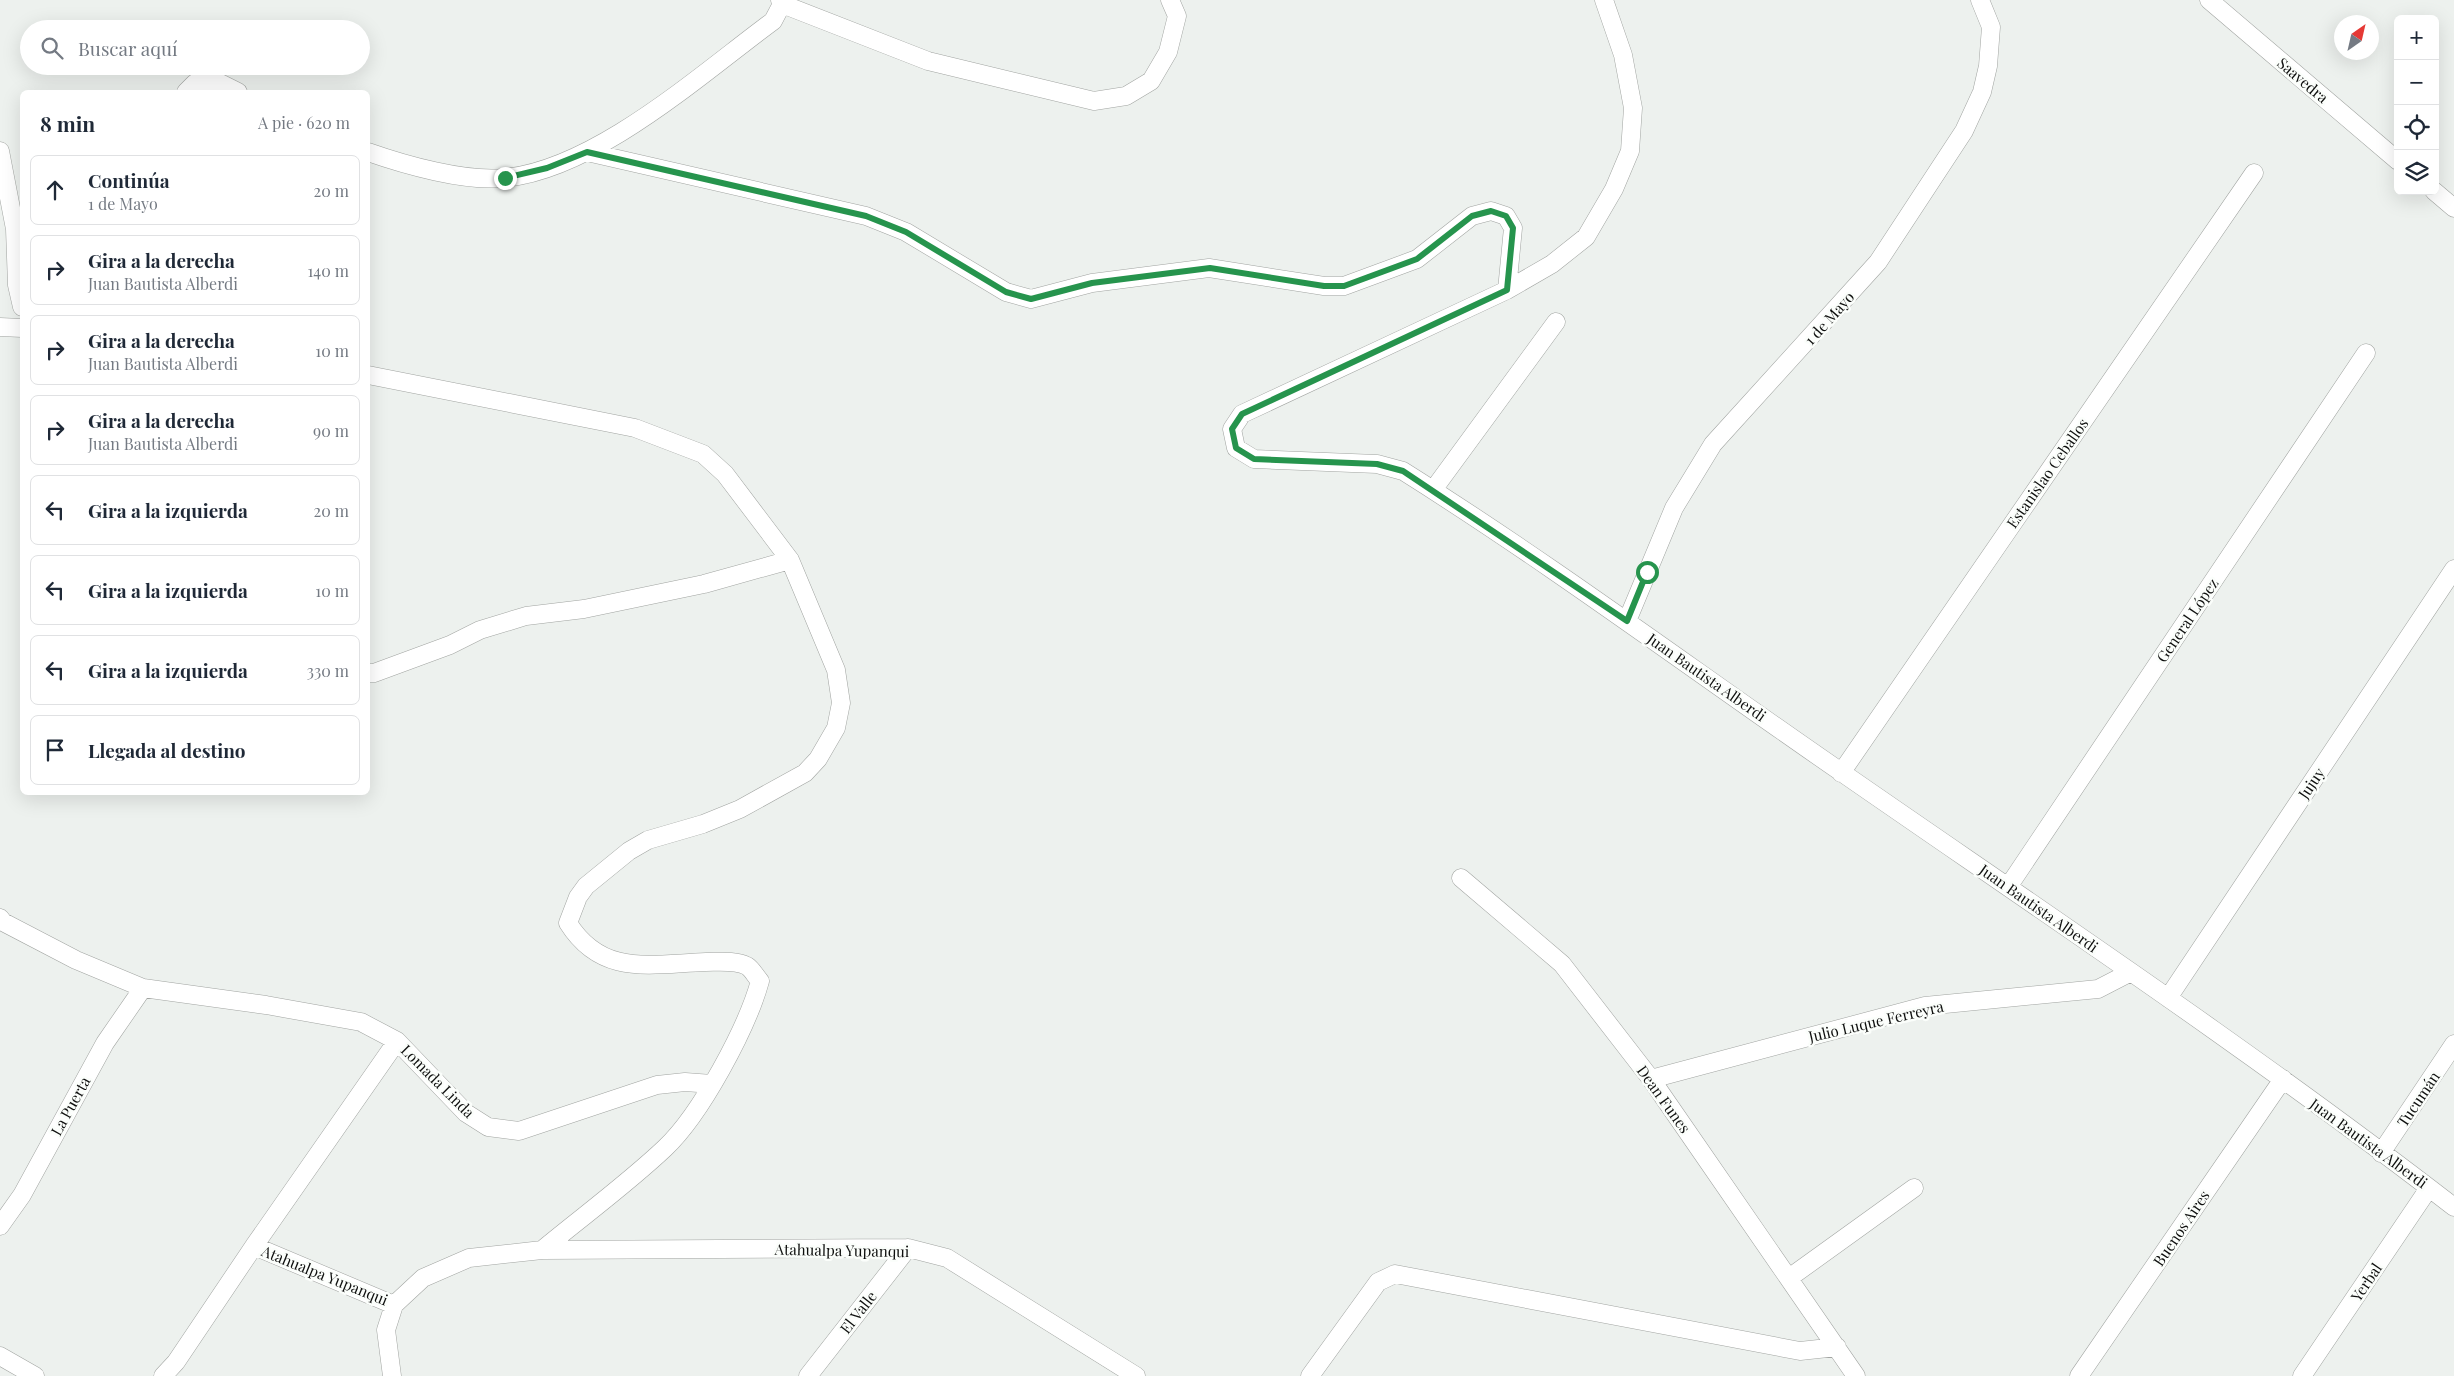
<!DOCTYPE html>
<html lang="es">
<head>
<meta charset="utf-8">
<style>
	:root { --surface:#fff; --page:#f2f2f3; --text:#1f2937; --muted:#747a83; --line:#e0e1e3 }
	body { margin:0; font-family:"Playfair Display",serif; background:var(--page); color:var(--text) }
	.controls { position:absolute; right:15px; top:15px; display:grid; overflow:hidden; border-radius:8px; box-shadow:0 5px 20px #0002 }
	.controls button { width:45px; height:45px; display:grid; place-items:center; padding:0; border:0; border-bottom:1px solid var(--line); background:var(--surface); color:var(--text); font:25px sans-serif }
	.compass { position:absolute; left:2334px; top:15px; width:45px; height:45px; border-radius:50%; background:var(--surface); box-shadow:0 5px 20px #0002; rotate:34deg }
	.stop { position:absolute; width:15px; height:15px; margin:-11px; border:4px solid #26944d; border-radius:50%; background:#fff }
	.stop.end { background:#26944d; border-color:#fff; box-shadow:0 1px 5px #0008 }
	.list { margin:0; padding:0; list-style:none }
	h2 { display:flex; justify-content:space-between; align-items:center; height:65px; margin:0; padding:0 20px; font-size:21px }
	h2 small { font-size:16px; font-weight:400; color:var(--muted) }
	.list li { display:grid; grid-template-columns:32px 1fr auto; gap:15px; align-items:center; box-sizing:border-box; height:70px; margin:0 10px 10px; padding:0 10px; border:1px solid var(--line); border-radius:8px }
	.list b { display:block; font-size:19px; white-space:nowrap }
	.list p { margin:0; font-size:16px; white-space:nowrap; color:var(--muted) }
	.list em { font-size:16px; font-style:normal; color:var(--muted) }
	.icon { flex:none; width:28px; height:28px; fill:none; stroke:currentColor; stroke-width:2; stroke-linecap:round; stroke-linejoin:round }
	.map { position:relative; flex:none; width:2454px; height:1376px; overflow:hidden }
	.search { position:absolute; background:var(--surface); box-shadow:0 5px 20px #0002; left:20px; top:20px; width:350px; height:55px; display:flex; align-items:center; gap:12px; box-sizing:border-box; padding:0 18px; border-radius:28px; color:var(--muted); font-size:19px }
	.panel { position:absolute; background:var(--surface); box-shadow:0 5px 20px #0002; left:20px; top:90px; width:350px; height:705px; border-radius:8px }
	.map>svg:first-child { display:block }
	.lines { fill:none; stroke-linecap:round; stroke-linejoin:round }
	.minor-casing { stroke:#a1a4a1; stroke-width:19 }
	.minor { stroke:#fff; stroke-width:18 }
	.route { stroke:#26944d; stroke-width:6 }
	.labels { text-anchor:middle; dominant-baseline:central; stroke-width:5; stroke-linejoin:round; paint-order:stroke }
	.street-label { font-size:15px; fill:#0e0f0e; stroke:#fbfefb }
</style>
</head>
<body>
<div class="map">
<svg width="2454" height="1376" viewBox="0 0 2454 1376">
	<rect width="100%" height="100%" fill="#edf1ee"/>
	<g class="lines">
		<g class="minor-casing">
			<path id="minor" d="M 1604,0 L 1623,55 L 1633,108 L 1630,151 L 1614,189 L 1586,237 L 1552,264 L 1507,290 L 1242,414 L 1232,429 L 1236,448 L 1254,459 L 1377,464 L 1403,471 C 1554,566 1697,673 1844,774 C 2049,916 2256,1054 2454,1207
				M 2209,0 L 2398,161
				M 782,4 L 928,61 L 1094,101 L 1126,96 L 1151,81 L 1168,52 L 1177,16 L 1170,0
				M 186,92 L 195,83 L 218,82 L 238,92
				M 0,151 L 15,229 L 17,285 L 22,307
				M 368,152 C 405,165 465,182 504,178 C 595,170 701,74 773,21 L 782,4 L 780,0
				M 587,152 L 866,216 L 906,232 L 1006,292 L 1031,299 L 1092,283 L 1209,268 L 1324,286 L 1344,286 L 1417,259 L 1472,216 L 1491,211 L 1506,216 L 1513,228 L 1507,290
				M 2434,191 L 2454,208
				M 0,327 L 22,328
				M 368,375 L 635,428 L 703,454 L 725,474 L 790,560 L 836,670 L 841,703 L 836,728 L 818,759 L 805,773 L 740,809 L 703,824 L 648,840 L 629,851 L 586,886 L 578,897 L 568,923 C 602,977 650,964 706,962 C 718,962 736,960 747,966 C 752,969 756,977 760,981 C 747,1028 701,1114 665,1148 C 627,1184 583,1216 542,1250
				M 1433,490 L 1556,322
				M 1627,621 L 1674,508 L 1713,444 L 1878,262 L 1964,131 L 1982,92 L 1988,66 L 1991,27 L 1980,0
				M 368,673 L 374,673 L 450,645 L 480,630 L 526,616 L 584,609 L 704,584 L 790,560
				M 1841,773 L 2254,173
				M 1461,878 L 1562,964 L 1651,1079 L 1856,1376
				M 2008,887 L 2366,353
				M 0,918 L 3,922 L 76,960 L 143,988 L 266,1005 L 361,1022 L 397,1041 L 466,1113 L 488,1127 L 519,1131 L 657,1085 L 685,1082 L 712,1084
				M 2168,998 L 2454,569
				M 1651,1079 L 1925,1006 L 2098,989 L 2131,972
				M 2381,1153 L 2454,1044
				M 0,1226 L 22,1195 L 105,1043 L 143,988
				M 254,1246 L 397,1041
				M 1789,1278 L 1914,1188
				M 394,1305 L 423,1278 L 469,1258 L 542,1250 L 908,1248 L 947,1258 L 1136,1376
				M 0,1356 L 35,1376
				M 163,1376 L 176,1362 L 254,1246 L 394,1305
				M 392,1376 L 386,1330 L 394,1305
				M 808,1376 L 908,1248
				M 1310,1376 L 1378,1282 L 1395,1274 L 1800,1351 L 1837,1347
				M 2079,1376 L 2283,1079
				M 2302,1376 L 2429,1188"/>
		</g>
		<use href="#minor" class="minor"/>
	</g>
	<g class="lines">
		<path class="route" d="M 505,178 L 547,168 L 587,152 L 866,216 L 906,232 L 1006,292 L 1031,299 L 1092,283 L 1210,268 L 1324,286 L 1344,286 L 1417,259 L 1472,216 L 1491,211 L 1506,216 L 1513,228 L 1507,290 L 1242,414 L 1232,429 L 1236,448 L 1254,459 L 1377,464 L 1403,471 L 1627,621 L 1647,572"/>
	</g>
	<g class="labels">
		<g class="street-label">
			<text transform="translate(2303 80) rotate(40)">Saavedra</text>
			<text transform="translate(1829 318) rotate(-48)">1 de Mayo</text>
			<text transform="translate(2047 473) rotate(-55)">Estanislao Ceballos</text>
			<text transform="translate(2187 620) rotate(-56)">General López</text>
			<text transform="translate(1707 677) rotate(35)">Juan Bautista Alberdi</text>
			<text transform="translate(2311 783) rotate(-56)">Jujuy</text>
			<text transform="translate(2039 908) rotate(35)">Juan Bautista Alberdi</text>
			<text transform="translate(1876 1021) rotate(-13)">Julio Luque Ferreyra</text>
			<text transform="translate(438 1081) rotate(45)">Lomada Linda</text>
			<text transform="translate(1664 1099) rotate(54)">Dean Funes</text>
			<text transform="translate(2418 1099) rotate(-56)">Tucumán</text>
			<text transform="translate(70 1106) rotate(-61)">La Puerta</text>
			<text transform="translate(2369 1143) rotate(36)">Juan Bautista Alberdi</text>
			<text transform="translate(2181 1228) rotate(-56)">Buenos Aires</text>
			<text transform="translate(842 1250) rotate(1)">Atahualpa Yupanqui</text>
			<text transform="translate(325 1275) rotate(22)">Atahualpa Yupanqui</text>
			<text transform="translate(2366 1282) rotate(-56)">Yerbal</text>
			<text transform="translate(858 1312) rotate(-52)">El Valle</text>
		</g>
	</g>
</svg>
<div class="controls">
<button>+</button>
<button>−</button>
<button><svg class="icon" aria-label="locate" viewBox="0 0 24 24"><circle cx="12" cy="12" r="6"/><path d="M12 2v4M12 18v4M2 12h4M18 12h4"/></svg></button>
<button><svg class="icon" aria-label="layers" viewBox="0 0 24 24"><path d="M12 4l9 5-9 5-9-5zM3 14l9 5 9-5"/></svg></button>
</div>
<svg class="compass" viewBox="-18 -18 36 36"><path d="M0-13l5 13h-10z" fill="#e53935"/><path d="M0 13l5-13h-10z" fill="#747a83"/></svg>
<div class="stop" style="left:1647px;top:572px"></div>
<div class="stop end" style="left:505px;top:178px"></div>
<div class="search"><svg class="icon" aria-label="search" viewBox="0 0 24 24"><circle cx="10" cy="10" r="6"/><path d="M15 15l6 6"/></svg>Buscar aquí</div>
<section class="panel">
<h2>8 min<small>A pie · 620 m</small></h2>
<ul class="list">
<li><svg class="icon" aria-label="ahead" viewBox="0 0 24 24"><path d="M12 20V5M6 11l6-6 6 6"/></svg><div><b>Continúa</b><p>1 de Mayo</p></div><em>20 m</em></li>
<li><svg class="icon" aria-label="right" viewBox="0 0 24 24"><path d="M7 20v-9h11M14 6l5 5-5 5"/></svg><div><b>Gira a la derecha</b><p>Juan Bautista Alberdi</p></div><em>140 m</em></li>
<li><svg class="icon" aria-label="right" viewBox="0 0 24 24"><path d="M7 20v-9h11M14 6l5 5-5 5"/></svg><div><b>Gira a la derecha</b><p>Juan Bautista Alberdi</p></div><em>10 m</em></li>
<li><svg class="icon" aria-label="right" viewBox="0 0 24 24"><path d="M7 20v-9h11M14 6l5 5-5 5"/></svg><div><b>Gira a la derecha</b><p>Juan Bautista Alberdi</p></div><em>90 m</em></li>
<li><svg class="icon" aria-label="left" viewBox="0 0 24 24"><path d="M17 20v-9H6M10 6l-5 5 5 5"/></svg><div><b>Gira a la izquierda</b></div><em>20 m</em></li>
<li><svg class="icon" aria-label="left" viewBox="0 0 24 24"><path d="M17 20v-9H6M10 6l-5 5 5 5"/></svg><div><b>Gira a la izquierda</b></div><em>10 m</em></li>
<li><svg class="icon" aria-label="left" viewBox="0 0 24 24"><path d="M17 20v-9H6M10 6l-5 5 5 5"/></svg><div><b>Gira a la izquierda</b></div><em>330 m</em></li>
<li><svg class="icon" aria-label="arrive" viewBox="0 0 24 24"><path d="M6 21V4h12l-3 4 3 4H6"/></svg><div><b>Llegada al destino</b></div></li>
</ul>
</section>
</div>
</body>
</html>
